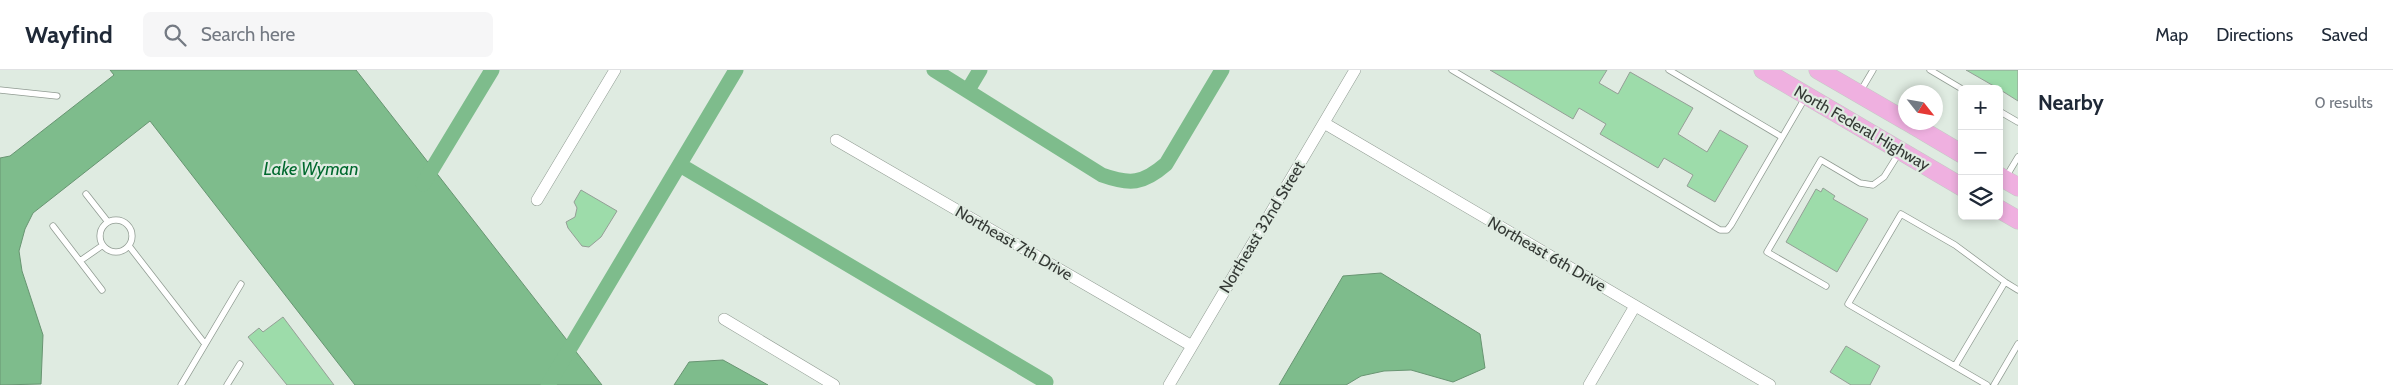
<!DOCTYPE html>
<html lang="en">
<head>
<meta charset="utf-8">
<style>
	:root { --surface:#fff; --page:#f6f6f7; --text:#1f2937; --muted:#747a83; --line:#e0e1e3 }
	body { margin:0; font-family:Cabin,sans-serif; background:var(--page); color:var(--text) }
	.controls { position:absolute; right:15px; top:15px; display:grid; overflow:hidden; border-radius:8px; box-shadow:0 2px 8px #0003 }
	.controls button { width:45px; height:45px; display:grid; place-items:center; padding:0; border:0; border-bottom:1px solid var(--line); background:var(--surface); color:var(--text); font:25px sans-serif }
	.compass { position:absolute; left:1898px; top:15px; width:45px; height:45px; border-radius:50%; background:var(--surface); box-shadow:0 2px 8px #0003; rotate:121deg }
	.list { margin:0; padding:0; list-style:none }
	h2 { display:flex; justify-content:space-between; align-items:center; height:65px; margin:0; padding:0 20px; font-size:21px }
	h2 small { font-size:16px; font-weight:400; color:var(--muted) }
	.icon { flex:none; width:28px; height:28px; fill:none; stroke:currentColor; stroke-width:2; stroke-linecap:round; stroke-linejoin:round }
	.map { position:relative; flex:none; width:2018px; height:315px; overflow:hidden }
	header { display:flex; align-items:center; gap:30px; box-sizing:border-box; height:70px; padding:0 25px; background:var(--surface); border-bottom:1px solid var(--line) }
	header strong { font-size:24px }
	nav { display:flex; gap:28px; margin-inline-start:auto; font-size:18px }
	.search { width:350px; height:45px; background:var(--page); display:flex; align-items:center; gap:12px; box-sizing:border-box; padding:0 18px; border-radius:8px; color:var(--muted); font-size:19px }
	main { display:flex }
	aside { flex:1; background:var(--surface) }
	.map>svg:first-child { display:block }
	.water { fill:#7ebc8c; stroke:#689572 }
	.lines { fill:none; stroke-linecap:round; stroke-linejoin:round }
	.canal { stroke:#7ebc8c; stroke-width:15 }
	.building { fill:#9ddcaa; stroke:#949f96 }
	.lane-casing { stroke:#909b92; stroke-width:7 }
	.street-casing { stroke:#909b92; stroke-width:12 }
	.primary-casing { stroke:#c6c8c6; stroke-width:19 }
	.lane { stroke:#fff; stroke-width:5.5 }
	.street { stroke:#fff; stroke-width:11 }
	.primary { stroke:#efb0e0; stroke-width:18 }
	.labels { text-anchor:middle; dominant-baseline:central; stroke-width:4.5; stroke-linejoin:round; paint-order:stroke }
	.street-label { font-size:16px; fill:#343935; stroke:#dfebe1 }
	.water-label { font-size:18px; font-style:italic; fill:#00692e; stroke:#dfebe1 }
</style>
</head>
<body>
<header>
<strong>Wayfind</strong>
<div class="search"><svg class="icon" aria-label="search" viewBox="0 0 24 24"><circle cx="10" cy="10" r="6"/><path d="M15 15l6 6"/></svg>Search here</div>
<nav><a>Map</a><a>Directions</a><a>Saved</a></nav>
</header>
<main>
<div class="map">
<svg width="2018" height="315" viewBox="0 0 2018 315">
	<rect width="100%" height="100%" fill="#dfebe1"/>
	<path class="water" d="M 110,0 L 356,0 L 602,315 L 355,315 L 150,51 L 33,143 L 25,159 L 19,181 L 22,201 L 43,265 L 41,314 L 0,315 L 0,88 L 10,86 L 114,5 Z
		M 1381,203 L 1480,264 L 1485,298 L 1453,312 L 1411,300 L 1384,301 L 1361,306 L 1346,315 L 1279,315 L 1343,206 Z
		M 723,290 L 768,315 L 674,315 L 689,292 Z"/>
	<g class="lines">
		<path class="canal" d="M 934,0 L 1102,105 C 1130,115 1143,114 1166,94 L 1222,0
			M 968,20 L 980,0
			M 680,95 L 1046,312
			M 423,114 L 492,0
			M 548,315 L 736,0"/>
	</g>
	<path class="building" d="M 1490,0 L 1607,0 L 1599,13 L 1618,24 L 1630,2 L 1693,38 L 1678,64 L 1707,82 L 1720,60 L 1748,76 L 1715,132 L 1687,116 L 1693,105 L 1664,88 L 1658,98 L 1600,64 L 1606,54 L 1579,38 L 1573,49 Z
		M 1966,0 L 2018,0 L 2018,31 L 1999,19 Z
		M 1823,118 L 1835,126 L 1833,129 L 1868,149 L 1837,202 L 1786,172 L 1816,119 L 1821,122 Z
		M 581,120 L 617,141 L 601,167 L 589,177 L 582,176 L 568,158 L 566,152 L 575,147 L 577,138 L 574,132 Z
		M 283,247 L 334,315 L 287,315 L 248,267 L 259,258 L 263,262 Z
		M 1846,276 L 1880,296 L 1870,315 L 1851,315 L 1830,302 Z"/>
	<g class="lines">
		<g class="lane-casing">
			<path id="lane" d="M 1452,0 L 1720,160 L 1727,160 L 1731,155 L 1805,28
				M 1669,0 L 1782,67
				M 1930,0 L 1962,19
				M 0,20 L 57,26
				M 1860,22 L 1873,0
				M 1999,41 L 2018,52
				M 2006,107 L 2018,87
				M 86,124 L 108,152
				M100 166a16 16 0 1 1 32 0a16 16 0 1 1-32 0Z
				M 53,156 L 102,220
				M 129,176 L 205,274
				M 80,191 L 103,175
				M 2005,212 L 2018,220
				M 1826,216 L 1767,182 L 1821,90 L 1860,113 L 1873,115 L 1884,107 L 1899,83
				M 1955,296 L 2005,212 L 1955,175 L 1901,144 L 1848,234 C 1894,261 1941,288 1987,315
				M 181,315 L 241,214
				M 227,315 L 240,294
				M 1994,315 L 2018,274"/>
		</g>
		<g class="street-casing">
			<path id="street" d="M 1324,53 L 1770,315
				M 836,70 L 1192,276
				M 537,130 L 615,0
				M 724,249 L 834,315
				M 1169,315 L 1355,0
				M 1589,315 L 1635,236"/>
		</g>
		<g class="primary-casing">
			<path id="primary" d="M 1763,0 L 1962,117
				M 1818,0 L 1906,51
				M 1908,52 L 1962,84
				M 1999,106 L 2018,117
				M 1999,139 L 2018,150"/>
		</g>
		<use href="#lane" class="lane"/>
		<use href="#street" class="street"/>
		<use href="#primary" class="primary"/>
	</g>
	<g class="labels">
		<g class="street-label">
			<text transform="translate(1862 58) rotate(30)">North Federal Highway</text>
			<text transform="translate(1262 157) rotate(-59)">Northeast 32nd Street</text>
			<text transform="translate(1014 173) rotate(30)">Northeast 7th Drive</text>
			<text transform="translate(1547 184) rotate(30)">Northeast 6th Drive</text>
		</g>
		<g class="water-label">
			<text x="311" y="99">Lake Wyman</text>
		</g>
	</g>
</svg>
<div class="controls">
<button>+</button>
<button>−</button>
<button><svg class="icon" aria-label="layers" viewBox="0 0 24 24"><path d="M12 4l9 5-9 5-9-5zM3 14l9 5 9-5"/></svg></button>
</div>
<svg class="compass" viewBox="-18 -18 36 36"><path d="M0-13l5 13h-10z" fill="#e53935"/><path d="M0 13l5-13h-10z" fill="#747a83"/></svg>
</div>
<aside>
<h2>Nearby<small>0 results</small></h2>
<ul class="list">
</ul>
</aside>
</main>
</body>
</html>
